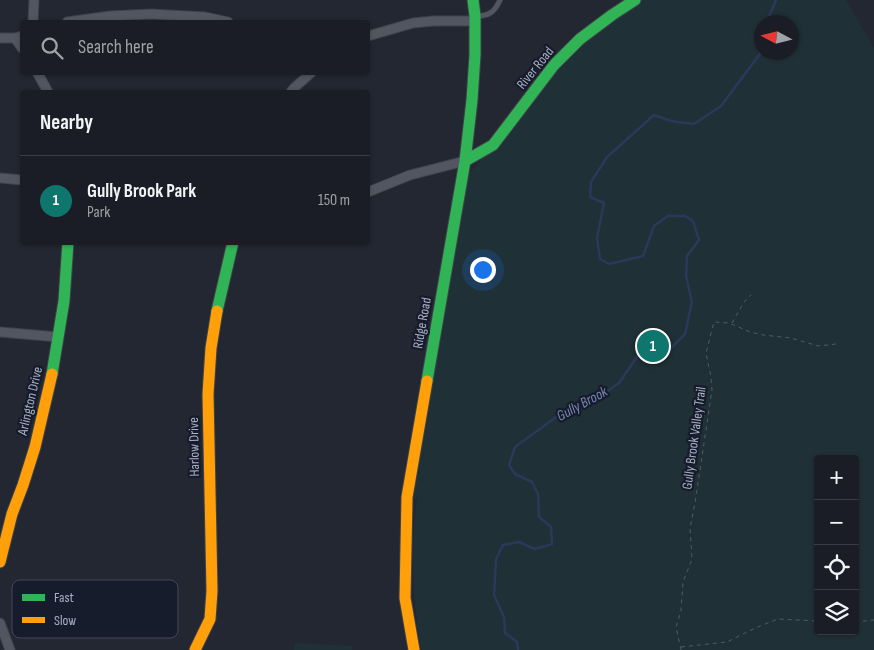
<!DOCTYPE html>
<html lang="en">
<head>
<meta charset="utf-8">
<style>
	:root { --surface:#1a1d25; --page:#272a32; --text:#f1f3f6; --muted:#9fa2a7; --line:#383b42; --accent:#0f766e }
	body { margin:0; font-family:"Sofia Sans Condensed",sans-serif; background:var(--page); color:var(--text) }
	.controls { position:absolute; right:15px; bottom:15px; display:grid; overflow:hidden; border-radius:5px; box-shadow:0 1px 4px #0004 }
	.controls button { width:45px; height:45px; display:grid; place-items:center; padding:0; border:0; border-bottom:1px solid var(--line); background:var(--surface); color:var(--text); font:25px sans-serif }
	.compass { position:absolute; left:754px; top:15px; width:45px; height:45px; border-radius:50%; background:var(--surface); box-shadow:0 1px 4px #0004; rotate:277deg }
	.you { position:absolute; left:482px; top:269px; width:18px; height:18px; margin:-12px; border:4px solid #fff; border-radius:50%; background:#1a73e8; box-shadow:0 0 0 8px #1a73e833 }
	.badge { display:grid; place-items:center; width:32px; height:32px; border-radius:50%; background:var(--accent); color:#fff; font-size:16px; font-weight:700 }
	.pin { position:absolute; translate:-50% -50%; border:2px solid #fff; box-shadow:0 1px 5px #0006 }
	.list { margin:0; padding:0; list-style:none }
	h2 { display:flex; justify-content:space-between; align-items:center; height:65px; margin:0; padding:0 20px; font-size:21px }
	h2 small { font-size:16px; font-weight:400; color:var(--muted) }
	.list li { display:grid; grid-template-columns:32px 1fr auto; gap:15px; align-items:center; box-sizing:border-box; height:90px; padding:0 20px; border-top:1px solid var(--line) }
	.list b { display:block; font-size:19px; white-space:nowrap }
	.list p { margin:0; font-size:16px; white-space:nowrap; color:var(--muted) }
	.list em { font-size:16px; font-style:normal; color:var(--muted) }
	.icon { flex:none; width:28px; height:28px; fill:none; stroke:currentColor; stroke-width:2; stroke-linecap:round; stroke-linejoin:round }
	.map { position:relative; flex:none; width:874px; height:650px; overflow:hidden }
	.search { position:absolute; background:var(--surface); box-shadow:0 1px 4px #0004; left:20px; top:20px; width:350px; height:55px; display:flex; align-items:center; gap:12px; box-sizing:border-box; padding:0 18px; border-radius:5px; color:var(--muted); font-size:19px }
	.panel { position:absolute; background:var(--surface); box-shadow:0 1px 4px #0004; left:20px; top:90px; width:350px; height:155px; border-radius:5px }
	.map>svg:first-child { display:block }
	.park { fill:#203037; fill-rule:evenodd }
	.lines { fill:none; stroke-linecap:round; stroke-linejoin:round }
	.stream { stroke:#2c385a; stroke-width:2.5 }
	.lane-casing { stroke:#3f424b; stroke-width:6 }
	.street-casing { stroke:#3f424b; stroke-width:11 }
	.fast-casing { stroke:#3f424b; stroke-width:13 }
	.slow-casing { stroke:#3f424b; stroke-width:13 }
	.path { stroke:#545963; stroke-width:1; stroke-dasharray:4 4; stroke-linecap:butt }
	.lane { stroke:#525660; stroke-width:4.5 }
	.street { stroke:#525660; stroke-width:9 }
	.fast { stroke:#30b455; stroke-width:11 }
	.slow { stroke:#ff9f0a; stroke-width:11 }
	.labels { text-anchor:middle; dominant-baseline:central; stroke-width:4.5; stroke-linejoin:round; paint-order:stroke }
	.street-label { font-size:14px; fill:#aab0c5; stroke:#171c2c }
	.water-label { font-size:15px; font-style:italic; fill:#7888b5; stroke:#171c2c }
	.key { fill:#171c2c; stroke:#43485a; stroke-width:1 }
	.key-label { font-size:14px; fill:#aab0c5 }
</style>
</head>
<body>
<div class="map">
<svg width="874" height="650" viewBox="0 0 874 650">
	<rect width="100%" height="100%" fill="#232731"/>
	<path class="park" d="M 634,0 L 846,0 L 874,48 L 874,650 L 421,650 C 413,598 410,552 417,499 L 406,498 L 461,182 L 487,154 L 546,74 ZM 762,22 L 792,22 L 792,52 L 762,52 ZM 818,459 L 855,459 L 855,631 L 818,631 Z
		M 295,643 L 352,646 L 352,650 L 294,650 Z"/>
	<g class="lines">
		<path class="stream" d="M 768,22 L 770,14 L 776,0
			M 518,650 L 517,642 L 505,633 L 504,617 L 494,595 L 496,559 L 503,545 L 519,542 L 535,549 L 552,544 L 551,527 L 539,517 L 538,494 L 532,482 L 515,474 L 509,465 L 515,447 L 563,412 L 596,399 L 619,383 L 639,354 L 664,355 L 685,334 L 692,302 L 686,276 L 687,256 L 699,240 L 693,221 L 685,216 L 668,216 L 654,226 L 643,256 L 609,264 L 600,259 L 597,238 L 604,203 L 590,197 L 591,182 L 607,157 L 654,115 L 671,121 L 694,124 L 721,106 L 762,51"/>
		<g class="lane-casing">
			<path id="lane" d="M 477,16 C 490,16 495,11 500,0"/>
		</g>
		<g class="street-casing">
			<path id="street" d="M 33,22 L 34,0
				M 67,22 L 110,16 L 151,14 L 205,17 L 228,22
				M 368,36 L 413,23 L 433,21 L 475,21
				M 0,38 L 15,38 L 22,36
				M 15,38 L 22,48
				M 37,72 L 48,92
				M 291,92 L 294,88 L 312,72
				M 0,178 L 22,180
				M 368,192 L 410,175 L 465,161
				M 0,332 L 58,337
				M 0,623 L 10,650"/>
		</g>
		<g class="fast-casing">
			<path id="fast" d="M 465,161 L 493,145 L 554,65 L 580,39 L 612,15 L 635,0
				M 217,311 L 233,242
				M 52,374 L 64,301 L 68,242
				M 427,381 L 465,161 L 472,100 L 475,55 L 475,16 L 473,0"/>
		</g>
		<g class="slow-casing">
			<path id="slow" d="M 0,562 L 12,514 L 23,485 L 35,447 L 52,374
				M 195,650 L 210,619 L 212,591 L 208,394 L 211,348 L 217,311
				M 414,650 L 405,598 L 407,497 L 427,381"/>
		</g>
		<path class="path" d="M 732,323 L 744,302 L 751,295
			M 855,622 L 874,620
			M 681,647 L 727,642 L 755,628 L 778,619 L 818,621
			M 681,650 L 676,627 L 681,611 L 683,582 L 692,559 L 690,528 L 695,503 L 712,390 L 711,377 L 706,353 L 714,322 L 729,323 L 750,332 L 763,335 L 791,338 L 818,346 L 836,344"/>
		<use href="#lane" class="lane"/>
		<use href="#street" class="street"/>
		<use href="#fast" class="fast"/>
		<use href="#slow" class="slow"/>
	</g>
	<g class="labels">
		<g class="street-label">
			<text transform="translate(535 68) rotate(-51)">River Road</text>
			<text transform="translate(422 323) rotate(-80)">Ridge Road</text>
			<text transform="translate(30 401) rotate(-77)">Arlington Drive</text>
			<text transform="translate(694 438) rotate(-82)">Gully Brook Valley Trail</text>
			<text transform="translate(194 447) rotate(-91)">Harlow Drive</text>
		</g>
		<g class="water-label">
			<text transform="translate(582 404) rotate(-29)">Gully Brook</text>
		</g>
	</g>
	<rect x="12" y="580" width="166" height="58" rx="8" class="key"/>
	<rect x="22" y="594" width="23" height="7" fill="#30b455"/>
	<rect x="22" y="617" width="23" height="6" fill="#ff9f0a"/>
	<g class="key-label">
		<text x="54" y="602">Fast</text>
		<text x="54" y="625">Slow</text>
	</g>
</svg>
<div class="controls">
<button>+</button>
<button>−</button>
<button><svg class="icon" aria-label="locate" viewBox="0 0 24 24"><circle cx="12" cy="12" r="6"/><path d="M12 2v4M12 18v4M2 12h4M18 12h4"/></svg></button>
<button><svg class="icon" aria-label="layers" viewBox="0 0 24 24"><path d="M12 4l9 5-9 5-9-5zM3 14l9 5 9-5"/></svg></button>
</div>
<svg class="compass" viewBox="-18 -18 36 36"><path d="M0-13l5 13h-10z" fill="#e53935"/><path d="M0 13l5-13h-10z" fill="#9fa2a7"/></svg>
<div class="you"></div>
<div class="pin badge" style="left:653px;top:346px">1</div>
<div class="search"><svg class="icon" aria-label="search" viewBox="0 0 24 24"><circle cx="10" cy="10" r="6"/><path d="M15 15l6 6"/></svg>Search here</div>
<section class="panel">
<h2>Nearby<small></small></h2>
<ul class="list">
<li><span class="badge">1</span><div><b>Gully Brook Park</b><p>Park</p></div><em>150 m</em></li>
</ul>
</section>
</div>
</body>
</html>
